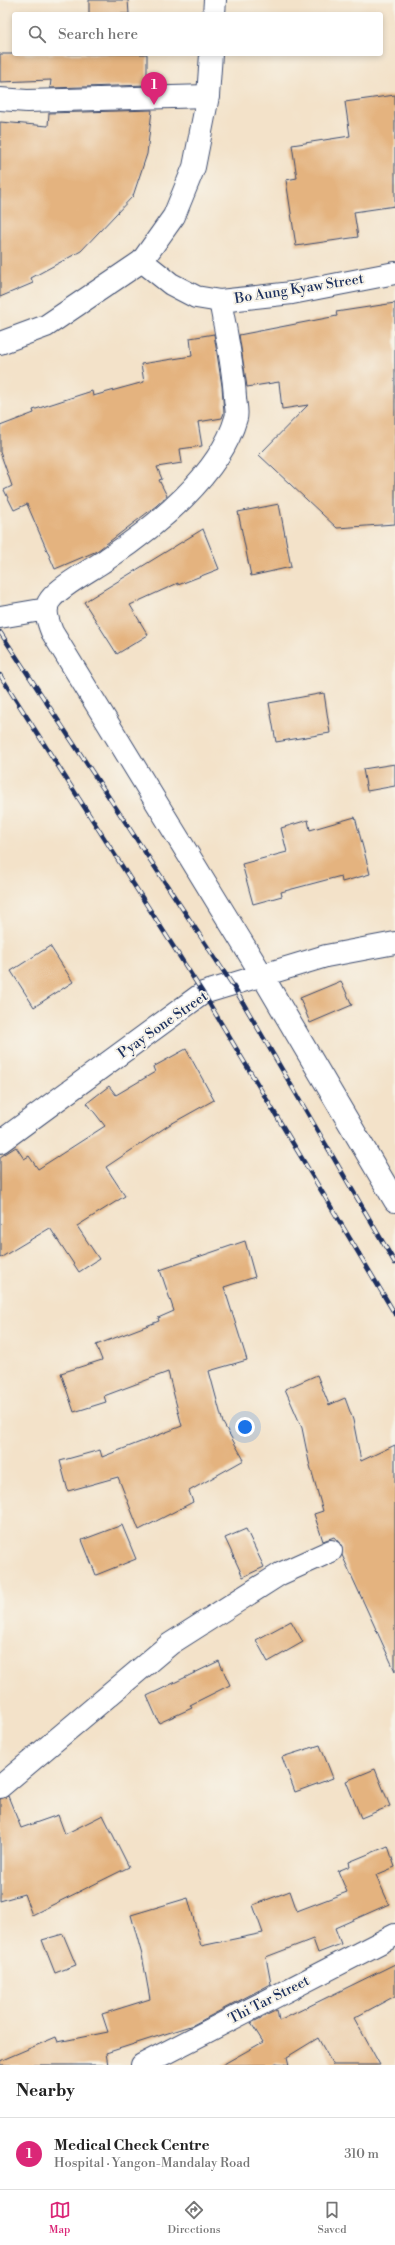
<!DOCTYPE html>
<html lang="en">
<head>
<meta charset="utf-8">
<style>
	:root { --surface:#fff; --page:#f2f2f2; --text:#222; --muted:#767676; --line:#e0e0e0; --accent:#db2777 }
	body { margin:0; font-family:"Libre Bodoni",serif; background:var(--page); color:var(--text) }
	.you { position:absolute; left:245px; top:1427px; width:14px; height:14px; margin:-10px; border:3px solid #fff; border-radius:50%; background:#1a73e8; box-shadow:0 0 0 6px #1a73e833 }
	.badge { display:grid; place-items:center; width:26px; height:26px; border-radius:50%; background:var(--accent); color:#fff; font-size:13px; font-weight:700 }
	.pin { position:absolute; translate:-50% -33px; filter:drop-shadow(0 1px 2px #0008) }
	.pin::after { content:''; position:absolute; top:21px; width:14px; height:12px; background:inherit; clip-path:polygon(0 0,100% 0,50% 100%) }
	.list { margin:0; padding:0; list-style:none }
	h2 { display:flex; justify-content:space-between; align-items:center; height:52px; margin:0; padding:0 16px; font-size:17px }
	h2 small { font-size:13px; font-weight:400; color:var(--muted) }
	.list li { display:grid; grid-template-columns:26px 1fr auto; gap:12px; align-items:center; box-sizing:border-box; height:72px; padding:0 16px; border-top:1px solid var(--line) }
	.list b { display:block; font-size:15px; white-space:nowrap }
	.list p { margin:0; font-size:13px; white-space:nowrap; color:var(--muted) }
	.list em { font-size:13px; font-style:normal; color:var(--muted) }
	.icon { flex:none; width:22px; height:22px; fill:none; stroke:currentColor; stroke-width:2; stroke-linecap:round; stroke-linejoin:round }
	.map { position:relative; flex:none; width:395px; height:2065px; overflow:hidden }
	.search { position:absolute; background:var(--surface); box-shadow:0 2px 6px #0003; left:12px; right:12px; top:12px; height:44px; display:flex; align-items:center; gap:10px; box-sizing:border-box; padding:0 14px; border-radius:4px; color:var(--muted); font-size:15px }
	.sheet { height:124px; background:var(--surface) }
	nav { display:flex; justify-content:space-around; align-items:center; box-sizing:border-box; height:56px; border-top:1px solid var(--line); background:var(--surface); font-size:11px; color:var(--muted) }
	nav a { display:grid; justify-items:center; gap:2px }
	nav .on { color:var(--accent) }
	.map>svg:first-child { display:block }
	.building { fill:#e4b37f }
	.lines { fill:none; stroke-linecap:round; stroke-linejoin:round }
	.minor-casing { stroke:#3b4a6e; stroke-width:24 }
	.tertiary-casing { stroke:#3b4a6e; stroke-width:24 }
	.primary-casing { stroke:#3b4a6e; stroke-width:24 }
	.minor { stroke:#fff; stroke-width:22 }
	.tertiary { stroke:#fff; stroke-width:22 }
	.primary { stroke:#fff; stroke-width:22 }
	.rail-casing { stroke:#1b2f5e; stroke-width:4.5 }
	.rail { stroke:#f7f3e8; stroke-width:3; stroke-dasharray:9; stroke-linecap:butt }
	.labels { text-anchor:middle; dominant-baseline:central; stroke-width:4; stroke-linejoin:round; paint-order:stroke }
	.street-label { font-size:14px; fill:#1b2f5e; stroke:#f7f3e8 }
</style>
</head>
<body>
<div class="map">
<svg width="395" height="2065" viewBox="0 0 395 2065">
	<rect width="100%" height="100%" fill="#f7f3e8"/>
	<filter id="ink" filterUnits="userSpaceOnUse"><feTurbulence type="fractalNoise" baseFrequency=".025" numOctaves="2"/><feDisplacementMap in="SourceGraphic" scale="8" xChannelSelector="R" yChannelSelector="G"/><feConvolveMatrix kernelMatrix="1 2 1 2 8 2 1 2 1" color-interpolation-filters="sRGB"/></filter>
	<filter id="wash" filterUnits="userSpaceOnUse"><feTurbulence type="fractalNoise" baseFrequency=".012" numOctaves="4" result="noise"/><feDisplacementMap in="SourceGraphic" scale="16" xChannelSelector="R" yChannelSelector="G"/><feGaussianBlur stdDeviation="0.9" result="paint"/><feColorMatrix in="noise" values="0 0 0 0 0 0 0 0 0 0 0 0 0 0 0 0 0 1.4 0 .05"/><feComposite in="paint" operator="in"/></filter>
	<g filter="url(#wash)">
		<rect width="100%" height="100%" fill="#f3e2c9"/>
		<g id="blocks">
			<path class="building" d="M 89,0 L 128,0 L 129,14 L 89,14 Z
				M 0,54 L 147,54 L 147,85 L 50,88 L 51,80 L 0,82 Z
				M 395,95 L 395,206 L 354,212 L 358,237 L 296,246 L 286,180 L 297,178 L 292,145 L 350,136 L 345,102 Z
				M 152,110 L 147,154 L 133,196 L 81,251 L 31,278 L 33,283 L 0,297 L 0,122 L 48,126 L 49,113 Z
				M 395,303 L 395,524 L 337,528 L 259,455 L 308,405 L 282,409 L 279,382 L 247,387 L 239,335 L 337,316 L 336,312 Z
				M 214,334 L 222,386 L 224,413 L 222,418 L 198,422 L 202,446 L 180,449 L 182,463 L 157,467 L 162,479 L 159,480 L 167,496 L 156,506 L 97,551 L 55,569 L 27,504 L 14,510 L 4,490 L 12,486 L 0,452 L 0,426 L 34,413 L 33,410 L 92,391 L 93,396 L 144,382 L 141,364 L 192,356 L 190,338 Z
				M 279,504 L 291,567 L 251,576 L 238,512 Z
				M 203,529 L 219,569 L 178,585 L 178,583 L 130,605 L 148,635 L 117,654 L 84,602 Z
				M 324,693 L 330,733 L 276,742 L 269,703 Z
				M 395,764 L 395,786 L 367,791 L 363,769 Z
				M 355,817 L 370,874 L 342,882 L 341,876 L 281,892 L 282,896 L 253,904 L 242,864 L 287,852 L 281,828 L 308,820 L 310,830 Z
				M 50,946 L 73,982 L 34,1007 L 11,971 Z
				M 341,981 L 352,1005 L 310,1023 L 300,998 Z
				M 186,1049 L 214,1100 L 169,1125 L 106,1167 L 125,1196 L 77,1226 L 99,1259 L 79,1272 L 50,1228 L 0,1258 L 0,1157 L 16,1147 L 24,1159 L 29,1156 L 38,1169 L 105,1126 L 87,1103 L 109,1086 L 116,1095 L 155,1072 L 153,1067 Z
				M 245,1241 L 255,1277 L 224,1287 L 247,1360 L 209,1371 L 223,1423 L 244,1460 L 189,1491 L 193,1502 L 139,1530 L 118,1477 L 68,1491 L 60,1461 L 100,1450 L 102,1457 L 182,1426 L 168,1372 L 104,1396 L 106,1402 L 74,1412 L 61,1373 L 102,1360 L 96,1345 L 159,1321 L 158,1318 L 174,1311 L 160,1270 Z
				M 317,1375 L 329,1405 L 345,1398 L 353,1420 L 361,1461 L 395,1445 L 395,1671 L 342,1555 L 342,1546 L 334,1537 L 323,1541 L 314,1514 L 323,1511 L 309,1462 L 302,1428 L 285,1389 Z
				M 122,1525 L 136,1559 L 96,1575 L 82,1540 Z
				M 246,1529 L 264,1567 L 243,1577 L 225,1538 Z
				M 291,1621 L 303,1642 L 268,1662 L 256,1640 Z
				M 219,1661 L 230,1685 L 190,1705 L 192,1708 L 159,1723 L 147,1696 Z
				M 320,1745 L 333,1778 L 295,1792 L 282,1757 Z
				M 375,1769 L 390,1806 L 361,1818 L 346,1781 Z
				M 8,1796 L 21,1828 L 58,1815 L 65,1834 L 103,1815 L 129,1867 L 32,1915 L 24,1894 L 0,1901 L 0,1799 Z
				M 388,1846 L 395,1867 L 376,1875 L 389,1904 L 335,1928 L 341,1944 L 318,1953 L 313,1939 L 266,1957 L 271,1984 L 193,2025 L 106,2053 L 108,2065 L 0,2065 L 0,2061 L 56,2037 L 58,2042 L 108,2032 L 102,2014 L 150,1999 L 142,1955 L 131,1915 L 188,1898 L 201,1946 L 263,1933 L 253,1905 L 290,1891 L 297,1911 L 347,1892 L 338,1871 L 350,1866 L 349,1862 Z
				M 63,1934 L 76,1965 L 55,1973 L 42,1940 Z
				M 395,1964 L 395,1996 L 354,2018 L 380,2065 L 333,2065 L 318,2038 L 287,2057 L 289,2065 L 276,2063 L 273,2065 L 222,2065 L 263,2042 L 251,2023 L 277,2010 L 279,2021 Z"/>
		</g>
	</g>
	<g filter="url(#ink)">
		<use href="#blocks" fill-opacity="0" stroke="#3b4a6e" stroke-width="1"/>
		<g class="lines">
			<g class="minor-casing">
				<path id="minor" d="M 0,99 L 27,101 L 208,96
					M 220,301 C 226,332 233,364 235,397 C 235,403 238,412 236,418 C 220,475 155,527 107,559 C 93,569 60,586 50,600 C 43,609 48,622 52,632 L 262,975 L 395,1201
					M 0,617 L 47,609
					M 0,1142 L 203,993 L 326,956 L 395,943
					M 0,1787 L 170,1644 L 280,1574 L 331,1551
					M 142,2065 L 395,1935"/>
			</g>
			<g class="tertiary-casing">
				<path id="tertiary" d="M 142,261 L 171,284 L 196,297 L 220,301 L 292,293 L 395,273"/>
			</g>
			<g class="primary-casing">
				<path id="primary" d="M 214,14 L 215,0
					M 0,343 L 46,326 L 142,261 L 174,216 L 194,167 L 208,96 L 211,54"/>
			</g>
			<use href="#minor" class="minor"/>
			<use href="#tertiary" class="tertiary"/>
			<use href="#primary" class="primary"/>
			<g class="rail-casing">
				<path id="rail" d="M 0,632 L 232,984 L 395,1263
					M 0,675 L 203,993 L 395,1314"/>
			</g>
			<use href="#rail" class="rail"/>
		</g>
	</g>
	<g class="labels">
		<g class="street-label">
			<text transform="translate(299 289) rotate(-9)">Bo Aung Kyaw Street</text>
			<text transform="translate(163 1025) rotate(-35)">Pyay Sone Street</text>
			<text transform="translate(269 2000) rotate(-27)">Thi Tar Street</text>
		</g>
	</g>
</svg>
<div class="you"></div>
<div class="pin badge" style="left:154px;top:105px">1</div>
<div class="search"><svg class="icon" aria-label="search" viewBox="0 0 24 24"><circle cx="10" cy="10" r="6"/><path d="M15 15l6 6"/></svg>Search here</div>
</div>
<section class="sheet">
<h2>Nearby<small></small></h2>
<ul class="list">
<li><span class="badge">1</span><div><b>Medical Check Centre</b><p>Hospital · Yangon-Mandalay Road</p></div><em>310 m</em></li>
</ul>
</section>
<nav>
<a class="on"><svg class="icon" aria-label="map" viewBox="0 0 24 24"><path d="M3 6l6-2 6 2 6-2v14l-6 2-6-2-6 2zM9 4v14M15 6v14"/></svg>Map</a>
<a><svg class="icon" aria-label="directions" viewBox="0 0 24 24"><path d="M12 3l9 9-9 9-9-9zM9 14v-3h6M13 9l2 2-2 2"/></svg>Directions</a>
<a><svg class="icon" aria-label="saved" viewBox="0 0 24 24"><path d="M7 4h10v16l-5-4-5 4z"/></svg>Saved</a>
</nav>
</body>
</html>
